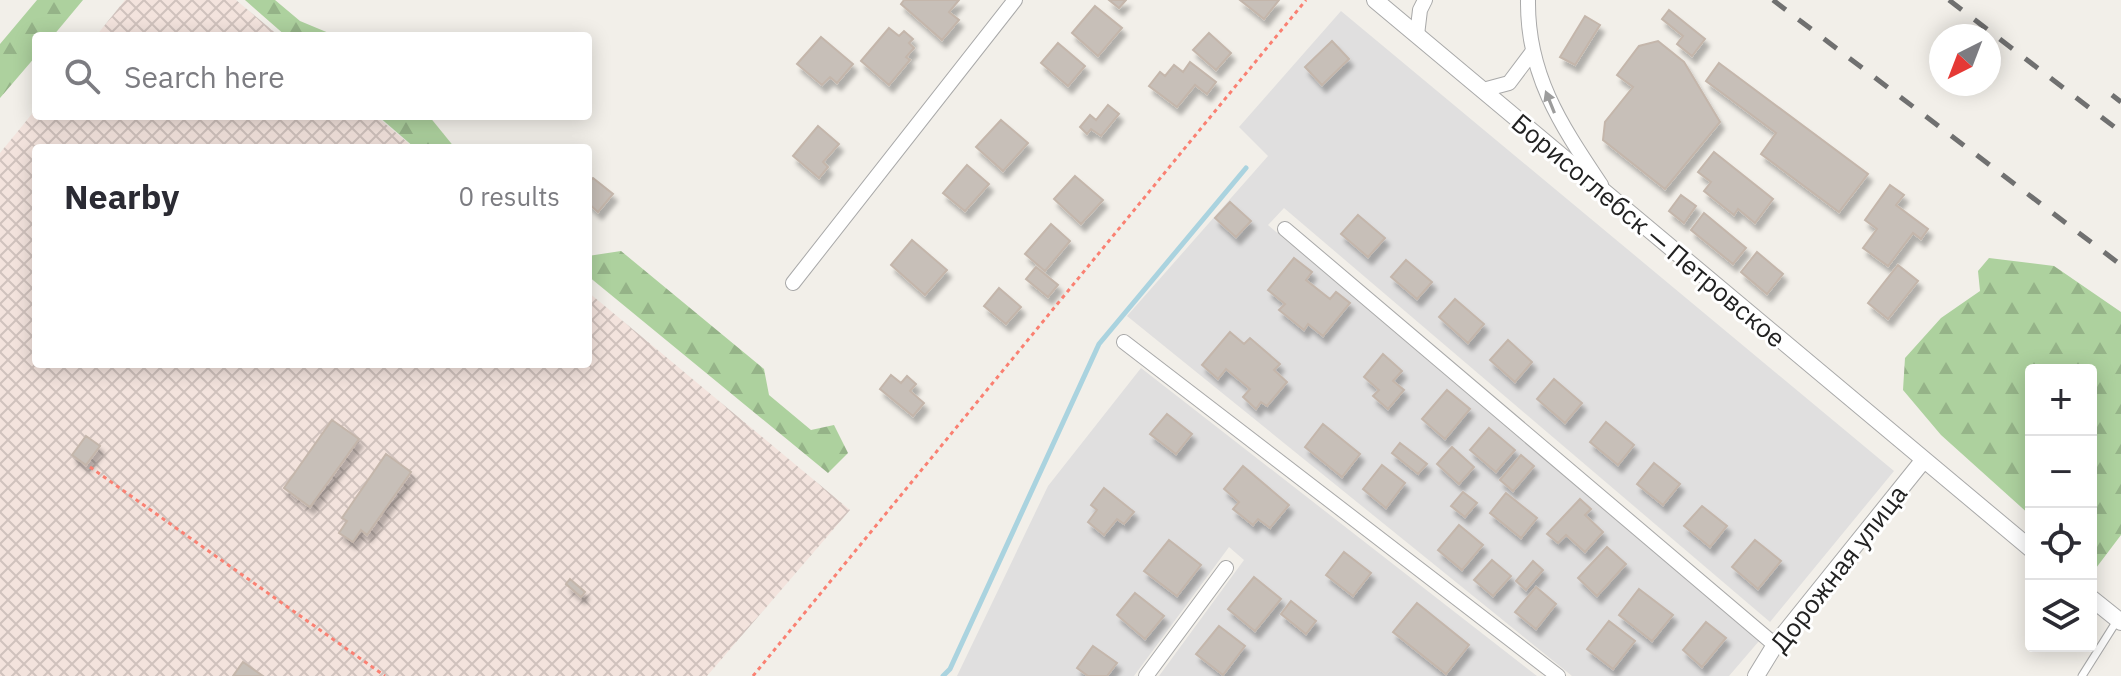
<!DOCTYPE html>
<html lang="en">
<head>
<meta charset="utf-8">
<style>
	:root { --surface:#fff; --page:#f2f2f3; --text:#2b2b33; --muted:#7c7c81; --line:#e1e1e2 }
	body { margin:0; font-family:"IBM Plex Sans",sans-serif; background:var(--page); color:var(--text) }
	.controls { position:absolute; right:24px; bottom:24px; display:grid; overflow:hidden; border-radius:8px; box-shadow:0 4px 20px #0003 }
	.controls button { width:72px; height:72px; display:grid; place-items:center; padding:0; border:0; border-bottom:2px solid var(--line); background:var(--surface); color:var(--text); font:40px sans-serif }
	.compass { position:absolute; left:1929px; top:24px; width:72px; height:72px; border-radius:50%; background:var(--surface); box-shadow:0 4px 20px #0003; rotate:222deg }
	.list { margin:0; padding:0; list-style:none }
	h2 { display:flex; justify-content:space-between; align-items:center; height:104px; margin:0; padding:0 32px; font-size:34px }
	h2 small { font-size:26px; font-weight:400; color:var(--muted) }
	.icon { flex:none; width:44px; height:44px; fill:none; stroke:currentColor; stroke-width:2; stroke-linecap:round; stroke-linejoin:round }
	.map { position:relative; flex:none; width:2121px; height:676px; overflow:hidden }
	.search { position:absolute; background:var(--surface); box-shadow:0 4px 20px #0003; left:32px; top:32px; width:560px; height:88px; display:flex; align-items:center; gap:20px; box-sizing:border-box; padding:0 28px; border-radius:8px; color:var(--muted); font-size:30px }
	.panel { position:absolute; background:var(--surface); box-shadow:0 4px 20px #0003; left:32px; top:144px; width:560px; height:224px; border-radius:8px }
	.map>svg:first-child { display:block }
	.residential { fill:#e0dfdf }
	.military { fill:url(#military-cross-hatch) }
	.forest { fill:url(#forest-firs) }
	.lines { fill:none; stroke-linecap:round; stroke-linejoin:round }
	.stream { stroke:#aad3df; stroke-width:5 }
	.building { fill:#c7bfb8; stroke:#c4b6ab; stroke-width:2; filter:url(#shadow) }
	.service-casing { stroke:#a9a9a9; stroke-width:9 }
	.minor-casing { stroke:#a9a9a9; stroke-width:16 }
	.tertiary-casing { stroke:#a9a9a9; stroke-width:18 }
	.path { stroke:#fa8072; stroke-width:3; stroke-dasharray:4 4; stroke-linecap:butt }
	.service { stroke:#fff; stroke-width:7 }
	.minor { stroke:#fff; stroke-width:14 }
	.tertiary { stroke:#fff; stroke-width:16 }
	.rail { stroke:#707070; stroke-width:5; stroke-dasharray:16 16; stroke-linecap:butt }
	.oneway { fill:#9c9c9c }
	.labels { text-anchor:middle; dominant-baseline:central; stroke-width:6; stroke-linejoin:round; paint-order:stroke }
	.street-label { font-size:26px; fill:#222; stroke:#fff }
</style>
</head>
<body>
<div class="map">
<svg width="2121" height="676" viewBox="0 0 2121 676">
	<defs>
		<pattern id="military-cross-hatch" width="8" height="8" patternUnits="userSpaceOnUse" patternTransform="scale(2)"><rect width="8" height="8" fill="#f3e3dd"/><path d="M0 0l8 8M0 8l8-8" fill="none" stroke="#d0c2bd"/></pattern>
		<pattern id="forest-firs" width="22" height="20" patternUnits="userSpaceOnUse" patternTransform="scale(2)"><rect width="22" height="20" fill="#add19e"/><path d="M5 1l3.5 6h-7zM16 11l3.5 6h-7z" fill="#95b388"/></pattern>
		<filter id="shadow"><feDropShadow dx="4" dy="7" stdDeviation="2" flood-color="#0004"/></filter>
	</defs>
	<rect width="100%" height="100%" fill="#f2efe9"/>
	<path class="residential" d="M 1341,11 L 1894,471 L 1770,622 L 1284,208 L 1268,225 L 1759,641 L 1729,676 L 1572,676 L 1127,316 L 1268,156 L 1239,127 Z
		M 1141,368 L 1537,676 L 1159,676 L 1244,560 L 1229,547 L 1134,676 L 957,676 L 1048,486 Z"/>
	<path class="military" d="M 125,0 L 236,0 L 279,36 L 96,36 Z
		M 36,109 L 36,116 L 376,116 L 414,148 L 36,148 L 36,364 L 588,364 L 588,292 L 850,510 L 707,676 L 0,676 L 0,153 Z"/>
	<path class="forest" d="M 37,0 L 83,0 L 53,36 L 36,36 L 36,56 L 0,98 L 0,44 Z
		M 245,0 L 275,0 L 300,21 L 336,36 L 286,36 Z
		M 378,116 L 429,116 L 455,148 L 415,148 Z
		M 621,251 L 764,369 L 769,395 L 811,430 L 834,425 L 848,453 L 828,473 L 588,276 L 588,256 Z
		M 1989,258 L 2054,266 L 2121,312 L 2121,535 L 2093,572 L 2091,370 L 2031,370 L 2031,516 L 1941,435 L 1903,390 L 1905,358 L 1941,318 L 1980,291 L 1978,271 Z"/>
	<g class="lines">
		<path class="stream" d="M 943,676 L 950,669 L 1099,344 L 1246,168"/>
	</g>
	<path class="building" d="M 904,0 L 959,0 L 949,12 L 959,20 L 942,40 L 901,4 Z
		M 1109,0 L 1126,0 L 1119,8 Z
		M 1240,0 L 1279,0 L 1264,19 Z
		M 1095,6 L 1122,28 L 1098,56 L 1072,33 Z
		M 1669,10 L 1705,39 L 1692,56 L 1677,44 L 1683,36 L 1662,19 Z
		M 1585,16 L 1600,25 L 1575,65 L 1560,57 Z
		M 889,28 L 899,36 L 904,31 L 913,39 L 909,43 L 914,48 L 906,57 L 910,60 L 889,85 L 861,61 Z
		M 1209,33 L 1231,53 L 1216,70 L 1193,50 Z
		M 821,37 L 853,64 L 837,83 L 830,77 L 822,85 L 797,64 Z
		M 1332,41 L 1349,59 L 1322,85 L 1305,67 Z
		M 1658,41 L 1684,62 L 1720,122 L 1665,189 L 1603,140 L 1605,122 L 1633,87 L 1617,75 L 1639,46 Z
		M 1058,43 L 1085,66 L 1068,86 L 1041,63 Z
		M 1190,62 L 1216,82 L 1207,94 L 1195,85 L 1177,107 L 1149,86 L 1160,72 L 1165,76 L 1174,65 L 1183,72 Z
		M 1719,63 L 1868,174 L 1839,212 L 1761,154 L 1776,133 L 1706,81 Z
		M 1108,105 L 1119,114 L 1101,136 L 1091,129 L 1087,134 L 1080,127 L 1090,115 L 1096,120 Z
		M 1001,120 L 1028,143 L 1003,171 L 976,147 Z
		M 818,126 L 839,144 L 823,162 L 828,167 L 819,178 L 793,156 Z
		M 1714,152 L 1773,199 L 1755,223 L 1738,209 L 1734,215 L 1704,191 L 1711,182 L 1698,172 Z
		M 967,165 L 989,184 L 965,211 L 943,193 Z
		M 1075,176 L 1103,200 L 1081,224 L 1054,199 Z
		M 593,178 L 613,194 L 598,212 L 588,203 L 588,183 Z
		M 1890,185 L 1904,195 L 1896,205 L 1928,229 L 1921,239 L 1913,233 L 1888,266 L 1863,248 L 1877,229 L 1865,220 Z
		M 1681,195 L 1696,206 L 1684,223 L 1669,211 Z
		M 1230,202 L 1251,221 L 1236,237 L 1215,218 Z
		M 1704,213 L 1746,248 L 1733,264 L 1691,230 Z
		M 1358,215 L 1385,238 L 1368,257 L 1341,234 Z
		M 1051,224 L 1070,241 L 1045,271 L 1025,254 Z
		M 912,240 L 947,270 L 925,295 L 891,265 Z
		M 1757,252 L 1783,274 L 1767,294 L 1741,272 Z
		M 1294,258 L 1312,272 L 1306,280 L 1330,299 L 1336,292 L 1350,303 L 1323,336 L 1308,324 L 1304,330 L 1279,310 L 1285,304 L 1268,290 Z
		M 1406,260 L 1432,282 L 1417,299 L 1391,277 Z
		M 1898,265 L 1918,281 L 1888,319 L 1868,303 Z
		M 1036,267 L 1058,285 L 1048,297 L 1026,279 Z
		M 999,288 L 1021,307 L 1006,324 L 984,306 Z
		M 1455,299 L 1484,324 L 1468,343 L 1439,317 Z
		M 1230,332 L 1244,344 L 1250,338 L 1280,364 L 1274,370 L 1287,382 L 1267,406 L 1261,402 L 1256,409 L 1243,397 L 1250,389 L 1226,369 L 1218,379 L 1202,365 Z
		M 1508,340 L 1532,362 L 1515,382 L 1490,360 Z
		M 1383,354 L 1402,371 L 1393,381 L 1404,390 L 1388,409 L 1373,396 L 1379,390 L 1364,377 Z
		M 891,375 L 901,383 L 907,376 L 916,384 L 910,391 L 924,403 L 913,416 L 880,389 Z
		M 1554,379 L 1582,403 L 1565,423 L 1537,399 Z
		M 1447,390 L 1470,409 L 1445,439 L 1422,419 Z
		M 1167,414 L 1192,434 L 1176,454 L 1150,434 Z
		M 332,420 L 359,439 L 310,507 L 284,488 Z
		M 1606,422 L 1634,445 L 1618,465 L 1590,442 Z
		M 1323,424 L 1360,454 L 1342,477 L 1305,447 Z
		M 1489,428 L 1515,450 L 1496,472 L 1470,450 Z
		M 86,436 L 100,446 L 86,465 L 72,455 Z
		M 1400,443 L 1427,464 L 1418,474 L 1392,453 Z
		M 1452,447 L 1474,467 L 1459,484 L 1437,464 Z
		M 386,454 L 411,472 L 367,535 L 361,530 L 353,542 L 339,533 L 347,521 L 342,518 Z
		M 1521,455 L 1534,466 L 1513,491 L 1500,480 Z
		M 1654,463 L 1680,484 L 1663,505 L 1637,484 Z
		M 1382,465 L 1405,483 L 1386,508 L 1363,489 Z
		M 1243,466 L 1289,505 L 1270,528 L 1258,519 L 1253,525 L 1233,509 L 1239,502 L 1224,489 Z
		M 1104,488 L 1134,512 L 1124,524 L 1117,519 L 1104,535 L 1088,522 L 1097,510 L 1091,505 Z
		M 1463,492 L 1477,503 L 1465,517 L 1451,506 Z
		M 1506,493 L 1537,518 L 1521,538 L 1490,513 Z
		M 1580,499 L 1591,509 L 1585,515 L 1603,532 L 1585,552 L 1566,535 L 1558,543 L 1547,534 Z
		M 1702,506 L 1727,526 L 1710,547 L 1684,526 Z
		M 1459,525 L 1483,545 L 1462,570 L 1438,550 Z
		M 1169,540 L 1201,565 L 1177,596 L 1144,571 Z
		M 1755,540 L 1781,561 L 1758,589 L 1732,567 Z
		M 1607,547 L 1626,564 L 1597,596 L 1578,578 Z
		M 1344,552 L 1371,573 L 1353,596 L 1326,575 Z
		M 1492,560 L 1511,576 L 1493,596 L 1474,580 Z
		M 1533,561 L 1543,570 L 1526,590 L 1516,581 Z
		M 1254,577 L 1281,599 L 1255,631 L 1228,609 Z
		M 570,579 L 585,592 L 581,597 L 566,584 Z
		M 1536,587 L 1556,604 L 1536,629 L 1515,612 Z
		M 1639,589 L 1673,615 L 1652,641 L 1619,615 Z
		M 1135,593 L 1164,616 L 1145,639 L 1117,615 Z
		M 1291,601 L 1316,621 L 1306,634 L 1281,614 Z
		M 1417,603 L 1469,645 L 1446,674 L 1393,632 Z
		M 1609,621 L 1635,641 L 1613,669 L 1587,649 Z
		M 1706,622 L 1726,638 L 1702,667 L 1683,650 Z
		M 1219,626 L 1245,646 L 1223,675 L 1196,654 Z
		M 1093,646 L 1117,663 L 1107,676 L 1088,676 L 1077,668 Z
		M 243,662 L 263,676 L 233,676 Z"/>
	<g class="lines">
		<g class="service-casing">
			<path id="service" d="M 2082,676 L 2118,619"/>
		</g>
		<g class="minor-casing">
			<path id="minor" d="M 1528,0 C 1527,75 1561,125 1601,185
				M 1417,35 L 1420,10 L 1425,0
				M 1483,90 L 1509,83 L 1533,51
				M 1285,229 L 1775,645
				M 793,283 L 1015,0
				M 1124,342 L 1558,676
				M 1146,676 L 1226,568"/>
		</g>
		<g class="tertiary-casing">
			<path id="tertiary" d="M 1375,0 L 2031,549
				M 2091,598 L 2121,622
				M 1756,676 L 1775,645 L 1922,462"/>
		</g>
		<path class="path" d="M 90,467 L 385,676
			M 753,676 L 1306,0"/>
		<use href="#service" class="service"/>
		<use href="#minor" class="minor"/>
		<use href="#tertiary" class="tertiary"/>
		<path class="rail" d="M 1773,0 L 2121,265
			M 1949,0 L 2121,132
			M 2112,95 L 2121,102"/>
	</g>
	<defs><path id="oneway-solid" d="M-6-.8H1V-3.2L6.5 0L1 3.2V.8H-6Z" transform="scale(2)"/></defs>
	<use class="oneway" href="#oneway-solid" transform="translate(1550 102) rotate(-112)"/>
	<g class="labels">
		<g class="street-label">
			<text transform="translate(1649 230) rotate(40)">Борисоглебск — Петровское</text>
			<text transform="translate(1838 568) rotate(-52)">Дорожная улица</text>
		</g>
	</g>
</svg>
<div class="controls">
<button>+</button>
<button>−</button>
<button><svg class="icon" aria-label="locate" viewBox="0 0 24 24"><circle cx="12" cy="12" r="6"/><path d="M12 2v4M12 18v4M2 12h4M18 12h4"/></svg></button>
<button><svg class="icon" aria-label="layers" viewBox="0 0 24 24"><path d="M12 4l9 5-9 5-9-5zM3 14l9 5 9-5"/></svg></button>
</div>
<svg class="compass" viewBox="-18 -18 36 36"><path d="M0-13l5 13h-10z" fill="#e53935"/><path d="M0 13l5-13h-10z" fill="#7c7c81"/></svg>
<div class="search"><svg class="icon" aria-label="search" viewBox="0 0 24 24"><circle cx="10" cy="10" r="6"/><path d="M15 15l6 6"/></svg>Search here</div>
<section class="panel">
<h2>Nearby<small>0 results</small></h2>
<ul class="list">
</ul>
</section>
</div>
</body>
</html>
